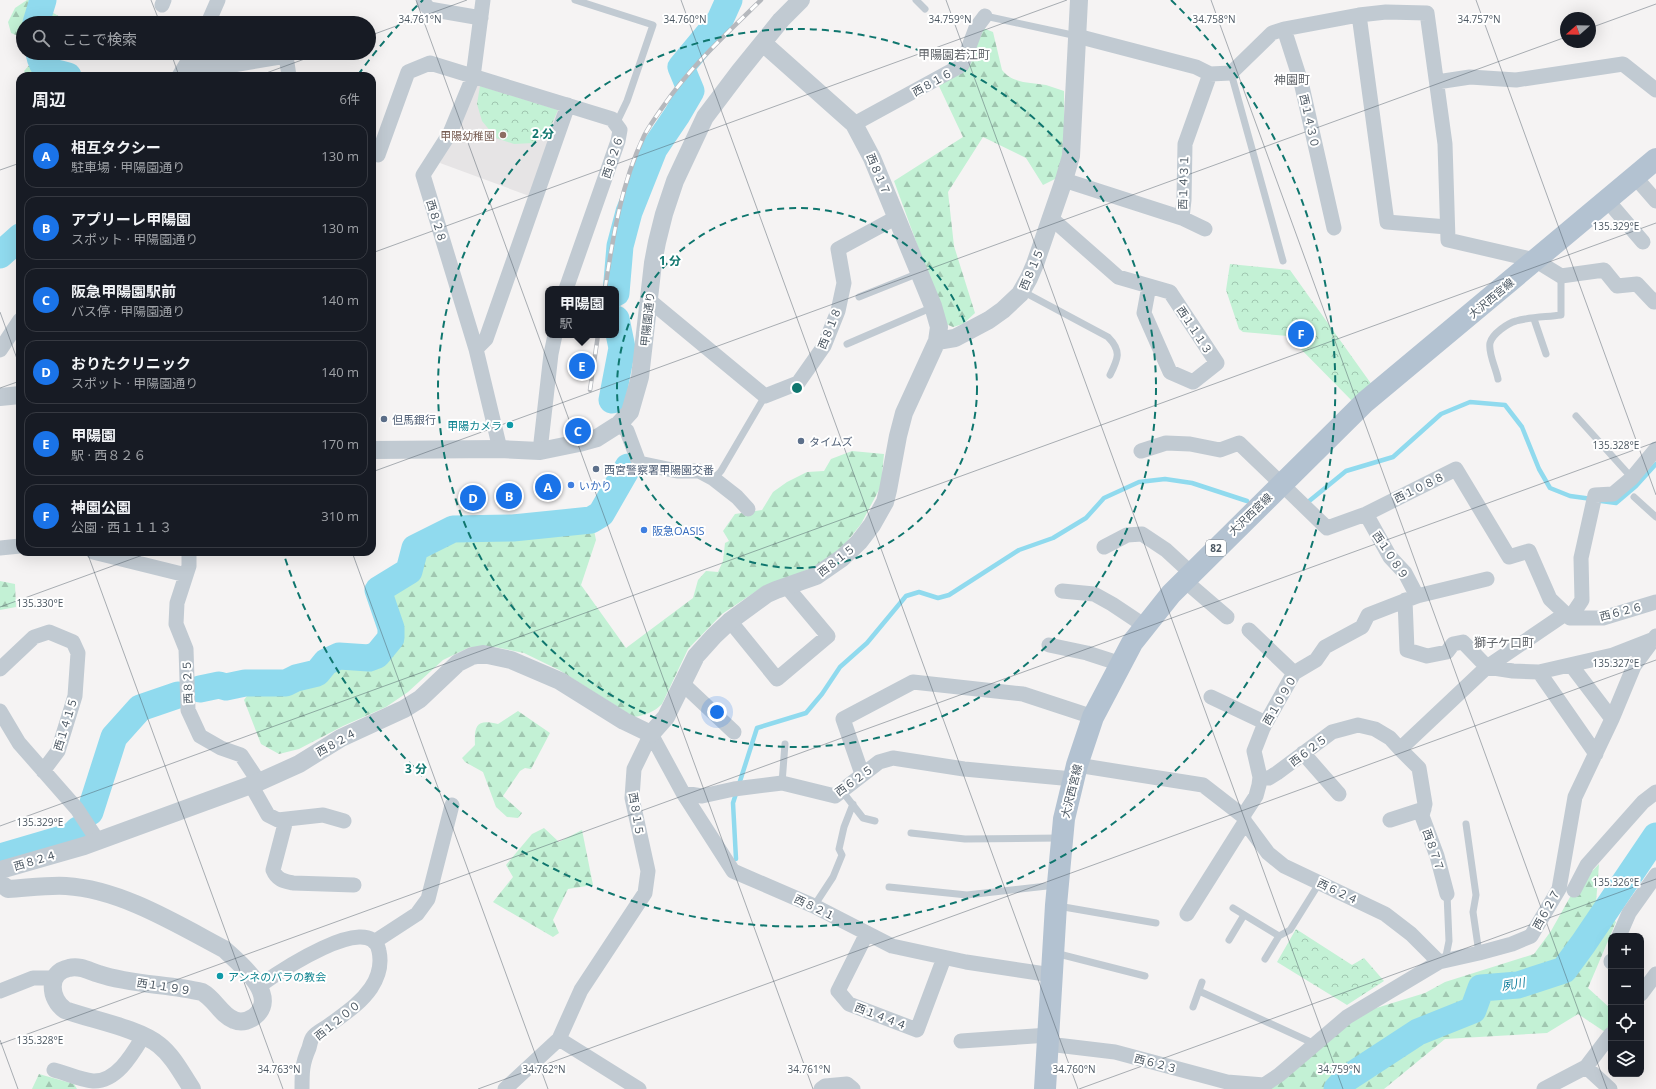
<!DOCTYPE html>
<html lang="ja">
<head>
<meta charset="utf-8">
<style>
	:root { --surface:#171b24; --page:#20242c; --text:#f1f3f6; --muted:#9ea1a6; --line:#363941; --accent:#1a73e8 }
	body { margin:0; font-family:"Open Sans","Noto Sans JP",sans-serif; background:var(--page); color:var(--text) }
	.controls { position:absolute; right:12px; bottom:12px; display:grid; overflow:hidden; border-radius:8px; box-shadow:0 4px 16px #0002 }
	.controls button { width:36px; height:36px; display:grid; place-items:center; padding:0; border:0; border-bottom:1px solid var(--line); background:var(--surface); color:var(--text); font:20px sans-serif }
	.compass { position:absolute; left:1560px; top:12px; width:36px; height:36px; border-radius:50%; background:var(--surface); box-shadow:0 4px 16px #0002; rotate:250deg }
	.you { position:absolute; left:717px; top:712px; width:14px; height:14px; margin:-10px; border:3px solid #fff; border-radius:50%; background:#1a73e8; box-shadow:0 0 0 6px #1a73e833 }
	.badge { display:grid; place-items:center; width:26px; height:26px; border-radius:50%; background:var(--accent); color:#fff; font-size:13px; font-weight:700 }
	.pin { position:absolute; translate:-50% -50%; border:2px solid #fff; box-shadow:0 1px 4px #0006 }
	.popup { position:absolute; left:545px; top:286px; width:74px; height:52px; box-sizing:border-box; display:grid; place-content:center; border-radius:8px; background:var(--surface); filter:drop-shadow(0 1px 3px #0005); font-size:13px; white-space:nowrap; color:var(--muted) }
	.popup b { font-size:15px; color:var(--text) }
	.popup::after { content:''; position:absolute; left:50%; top:100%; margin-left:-8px; border:8px solid transparent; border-top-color:var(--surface) }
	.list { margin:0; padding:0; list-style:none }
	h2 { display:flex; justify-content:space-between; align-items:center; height:52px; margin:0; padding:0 16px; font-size:17px }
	h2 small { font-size:13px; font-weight:400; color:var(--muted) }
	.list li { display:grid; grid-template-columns:26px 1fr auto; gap:12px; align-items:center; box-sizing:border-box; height:64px; margin:0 8px 8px; padding:0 8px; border:1px solid var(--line); border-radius:12px }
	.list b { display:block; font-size:15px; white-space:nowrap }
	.list p { margin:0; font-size:13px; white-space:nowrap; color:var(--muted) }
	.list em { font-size:13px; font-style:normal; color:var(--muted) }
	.icon { flex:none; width:22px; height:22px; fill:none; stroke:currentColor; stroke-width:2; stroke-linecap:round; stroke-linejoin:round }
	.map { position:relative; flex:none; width:1656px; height:1089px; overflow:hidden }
	.search { position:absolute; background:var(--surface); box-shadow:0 4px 16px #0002; left:16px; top:16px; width:360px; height:44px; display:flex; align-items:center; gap:10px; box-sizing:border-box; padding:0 14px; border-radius:22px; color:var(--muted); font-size:15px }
	.panel { position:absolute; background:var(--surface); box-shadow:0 4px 16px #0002; left:16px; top:72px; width:360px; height:484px; border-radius:12px }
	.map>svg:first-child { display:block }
	.education { fill:#e6e4e5 }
	.forest { fill:url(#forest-firs) }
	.park { fill:url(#park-crowns) }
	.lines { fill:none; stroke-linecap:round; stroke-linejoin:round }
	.stream { stroke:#90daee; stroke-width:4.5 }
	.river { stroke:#90daee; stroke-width:27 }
	.service { stroke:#c1cad2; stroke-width:7 }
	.minor { stroke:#c1cad2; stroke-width:15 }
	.tertiary { stroke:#c1cad2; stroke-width:18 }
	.primary { stroke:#b3c2d1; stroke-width:22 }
	.rail-casing { stroke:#b5b8bd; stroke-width:4.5 }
	.rail { stroke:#fff; stroke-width:3; stroke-dasharray:9; stroke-linecap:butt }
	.ticks { fill:none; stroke:#4a5661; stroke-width:1; stroke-opacity:0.45 }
	.ring { fill:none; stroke:#0f766e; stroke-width:2; stroke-dasharray:7 5 }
	.education-dot { fill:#8d6e63; stroke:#fff; stroke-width:1.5 }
	.service-dot { fill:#5c6f8a; stroke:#fff; stroke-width:1.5 }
	.culture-dot { fill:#0f9aa8; stroke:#fff; stroke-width:1.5 }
	.shop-dot { fill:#3f7fe0; stroke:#fff; stroke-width:1.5 }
	.labels { text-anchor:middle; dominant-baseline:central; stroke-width:4; stroke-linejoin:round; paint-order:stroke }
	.shield { fill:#fff; stroke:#808990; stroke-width:1 }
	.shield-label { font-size:10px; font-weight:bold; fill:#4a5661 }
	.street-label { font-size:11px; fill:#4a5661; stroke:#fff }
	.education-label { font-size:11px; fill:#785e54; stroke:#fff; text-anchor:end }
	.service-label { font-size:11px; fill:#4e5e75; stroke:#fff; text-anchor:start }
	.culture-label { font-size:11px; fill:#0d838f; stroke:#fff; text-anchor:end }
	.shop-label { font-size:11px; fill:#366cbe; stroke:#fff; text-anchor:start }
	.neighbourhood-label { font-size:12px; fill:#5f6368; stroke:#fff }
	.water-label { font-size:12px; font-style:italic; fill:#0c7c9b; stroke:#fff }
	.ticks-label { font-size:10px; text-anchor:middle; fill:#4a5661; stroke:#fff; stroke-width:4; stroke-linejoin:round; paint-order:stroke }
	.centre { fill:#0f766e; stroke:#fff; stroke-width:2 }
	.ring-label { font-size:12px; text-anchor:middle; font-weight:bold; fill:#0f766e; stroke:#fff; stroke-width:4; stroke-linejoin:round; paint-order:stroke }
</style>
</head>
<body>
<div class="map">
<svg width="1656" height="1089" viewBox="0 0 1656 1089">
	<defs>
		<pattern id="forest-firs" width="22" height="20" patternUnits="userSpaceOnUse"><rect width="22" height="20" fill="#c3f1d5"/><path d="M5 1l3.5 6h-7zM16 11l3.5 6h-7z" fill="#a0c6b0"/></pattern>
		<pattern id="park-crowns" width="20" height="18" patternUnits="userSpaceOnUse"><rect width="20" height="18" fill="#c3f1d5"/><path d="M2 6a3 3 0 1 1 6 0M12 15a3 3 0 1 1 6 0" fill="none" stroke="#a0c6b0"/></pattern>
	</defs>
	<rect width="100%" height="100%" fill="#f5f3f3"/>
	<path class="education" d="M 475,81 L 563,108 L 532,197 L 440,163 Z"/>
	<path class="forest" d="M 27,0 L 32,0 L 60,17 L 58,23 L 23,23 L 23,38 L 11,33 L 8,22 L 15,8 Z
		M 983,28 L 993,32 L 1002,70 C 1013,84 1030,82 1046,85 C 1052,87 1058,89 1064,91 L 1065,151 L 1057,178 L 1043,185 L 1026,158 L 983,137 L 948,192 L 954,246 L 975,313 L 963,324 L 953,327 L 946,324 L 894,181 L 963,137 L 938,84 Z
		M 31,53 L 58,53 L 61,63 L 73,76 L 27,76 L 24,71 C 29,65 35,61 31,53 Z
		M 852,451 L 884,454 L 881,486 L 861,524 L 845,544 L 826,561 L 791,577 L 764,586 L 722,614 L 688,649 L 662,704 C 654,712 646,715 634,717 L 559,670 L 524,653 L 495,647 L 470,647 L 443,660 L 408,692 L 386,707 L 343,726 L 299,749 L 279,754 L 261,744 L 244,700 L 254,686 L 282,676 L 292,676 L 346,661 L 377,641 L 379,621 L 370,592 L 400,570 L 408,552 L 421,537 L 445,526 L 559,520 L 591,515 L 596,540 L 581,585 L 626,648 L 693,598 L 698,580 L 706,571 L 718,572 L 723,561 L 725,543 L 729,541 L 723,531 L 735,514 L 762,510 L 773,492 L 787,482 L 807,472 L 824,471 L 831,459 Z
		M 0,581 L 15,584 L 16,607 L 0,610 Z
		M 518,711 L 550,733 L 531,769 L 525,768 L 520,771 L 503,796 L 522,813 L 518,818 L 507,817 L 496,807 L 483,772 L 465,762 L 462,758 L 475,745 C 474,725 477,719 498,724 Z
		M 544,828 L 559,842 L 582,830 L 593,885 L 568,889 L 553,920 L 559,933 L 553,937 L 493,902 L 513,877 L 506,865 L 532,834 Z
		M 1599,864 L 1596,903 L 1616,922 L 1588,988 L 1611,1009 L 1611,1023 L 1605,1032 L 1578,1014 L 1547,1033 L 1445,1039 L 1384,1089 L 1262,1089 L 1347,1017 L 1425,993 L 1445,982 L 1534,954 L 1551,931 L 1574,890 Z
		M 39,1074 L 74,1084 L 77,1089 L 32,1089 Z"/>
	<path class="park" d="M 480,86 L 558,110 L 549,130 L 533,143 L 514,144 L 496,138 L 482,121 L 477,104 Z
		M 1230,264 L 1290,270 L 1377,392 L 1359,408 L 1288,336 L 1243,332 L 1239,329 L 1226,290 Z
		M 1296,929 L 1352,965 L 1364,958 L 1384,981 L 1347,1005 L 1277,962 Z"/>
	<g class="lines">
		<path class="stream" d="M 1601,501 L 1616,503 L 1636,486 L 1656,464
			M 1308,502 L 1346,471 L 1393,457 L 1441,414 L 1470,402 L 1505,405 L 1522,427 L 1539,469 L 1550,488 L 1570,496 L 1592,499
			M 736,859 L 733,803 L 757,728 L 806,713 L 822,694 L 840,667 L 867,643 L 906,596 L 919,592 L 938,598 L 949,595 L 1019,550 L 1053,538 L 1086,518 L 1104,498 L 1139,482 L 1165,479 L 1192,483 L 1247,501"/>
		<path class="river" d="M 36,23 L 43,0
			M 39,53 C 43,73 50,71 68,76
			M 0,255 L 20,237
			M 616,293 L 620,246 L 629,212 L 654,149 L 677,115 L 691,91 L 681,67 L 720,20 L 729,0
			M 612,400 L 622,348 L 616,319
			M 200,689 L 219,685 L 226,687 L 245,683 L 286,683 L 296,678 L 317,673 L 326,662 L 339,656 L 369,658 L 377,655 L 391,638 L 391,628 L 378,590 L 409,571 L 415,548 L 453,529 L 513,528 L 591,520 L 601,514 L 628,467
			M 90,812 L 114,737 L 140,708 L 178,695
			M 0,857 L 72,836 L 78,830
			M 1337,1089 L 1346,1079 L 1418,1032 L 1473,1010 L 1481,988 L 1518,985 L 1564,970 L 1583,944 L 1656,836"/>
		<path class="service" d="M 575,0 L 653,25 L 627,101 L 616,124
			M 916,0 L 925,9
			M 985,16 L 1077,36
			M 1231,73 L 1283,261
			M 1022,291 L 1108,337 C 1122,351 1118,359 1110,375
			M 859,297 L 919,273
			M 1534,319 L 1546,354
			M 847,344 L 933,307
			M 1498,379 C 1496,368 1488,353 1490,343 C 1492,334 1508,323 1516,321 C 1530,317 1547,317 1561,315 L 1561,276
			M 1576,416 L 1632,478
			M 714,479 L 721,471 L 765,396
			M 1634,497 L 1656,517
			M 782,783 L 785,744
			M 842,791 L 863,818 L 875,821
			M 1466,824 L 1476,895 L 1473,912 L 1479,953
			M 911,833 L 965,839 L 1060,838
			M 889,887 L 967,895 L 1056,885
			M 814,906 L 833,877 L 842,855 L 839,849 L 844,827 L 853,804
			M 1058,906 L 1156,923
			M 1233,908 L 1279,936 L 1290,930 L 1320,882
			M 1229,940 L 1244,915
			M 1055,953 L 1145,976
			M 1265,959 L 1279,936
			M 1445,961 L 1449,941 L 1447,894
			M 1199,991 L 1315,1044
			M 1193,1007 L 1202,982"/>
		<path class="minor" d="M 424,0 L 424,3 L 429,9 L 481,18
			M 483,0 L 473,77 L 450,133 L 423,175 L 476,349 L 500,449
			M 162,5 L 164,0
			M 208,23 L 218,0
			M 1284,29 L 1359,15
			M 1077,36 L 1196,67 L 1210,74 L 1231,73 L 1272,33 L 1284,29 L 1301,82 L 1334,228
			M 186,65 L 227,66 L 286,56 L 289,76
			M 179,76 L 193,53
			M 1437,82 L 1470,77 L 1516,80 L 1623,64 L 1656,90
			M 854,124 L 962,65 L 976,28 L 985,16
			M 378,155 L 408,72 L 430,63 L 612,119 L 620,130 L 618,141 L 566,289
			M 1635,177 L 1656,201
			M 1064,180 L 1182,218 L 1184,200 L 1185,144 L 1210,74
			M 1607,200 L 1643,242
			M 1050,217 L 1118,277 L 1170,292 L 1217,363 L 1193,382 L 1170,372 L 1144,313 L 1149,286
			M 1182,218 L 1205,229
			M 1447,227 L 1387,222 L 1359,15 L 1386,12 L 1427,13 L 1445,144 L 1448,240 L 1535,260 L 1561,276 L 1604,270 L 1617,286 L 1637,284 L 1654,302 L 1656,300
			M 649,300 L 765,396 L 798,383 L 824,346 L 838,311 L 844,283 L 838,249 L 897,217
			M 476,349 L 486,339 L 568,105
			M 0,350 L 20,320
			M 619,424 L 627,431 L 639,463 L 677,471 L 699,471 L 714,479 L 737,497 L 748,509
			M 540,451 L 551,354 L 555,335
			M 1141,451 L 1166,443 L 1190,444 L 1220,450 L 1239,443 L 1327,528 L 1366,514 L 1456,469 L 1509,557 L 1529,551 L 1550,599 L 1570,618 L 1603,618 L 1656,602
			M 1366,514 L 1390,557 L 1405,573 L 1417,596
			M 1104,547 L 1127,535 L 1142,534 L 1166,550 L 1191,573
			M 0,548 L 20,546
			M 93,552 L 186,575
			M 189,552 L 189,566 L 177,603 L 176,624 L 186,649 L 188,710 L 200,736 L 221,748 L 241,755 L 259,782
			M 1184,580 L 1227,617
			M 1062,591 L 1094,594 L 1112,604 L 1145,626
			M 1405,600 L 1407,650 L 1427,656 L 1447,652 L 1453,644 L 1463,642 L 1487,667 L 1565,614
			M 1570,618 L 1582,600 L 1581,558 L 1595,495 L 1613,494 L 1632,478 L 1656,449
			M 730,621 L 777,679 L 828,636 L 786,586
			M 1249,630 L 1294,673
			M 1049,645 L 1087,653 L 1121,664
			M 1571,665 L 1612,719
			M 0,669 L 34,637 L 49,632 L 73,642 L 78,653 L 75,696 L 58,751 L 43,771
			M 1539,672 L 1596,754
			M 683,684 L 734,732
			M 1211,697 L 1266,723
			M 0,711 L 19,743 L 77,809 L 98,841
			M 651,734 L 683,793 L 733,871 L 814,906 L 892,946 L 966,962 L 1052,975
			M 1400,749 L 1419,768 L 1425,804 L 1422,816 L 1437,856 L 1447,894
			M 1303,753 L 1339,794
			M 1077,765 L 1203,785 L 1243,816
			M 862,774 L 843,719 L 913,682 L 1023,694 L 1093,717
			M 1260,777 L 1269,778 L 1277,773 L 1332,732 L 1358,725 L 1375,729 L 1390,738 L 1400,749 L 1487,667 L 1513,671 L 1539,672 L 1613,655 L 1654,639
			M 251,785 L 268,815 L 278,820 L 323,815 L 344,821
			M 683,793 L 702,796 L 734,789 L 782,783 L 835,796 L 879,762 L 893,758 L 964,769 L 1073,779
			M 1243,816 L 1256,796 L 1259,785 L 1260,777 L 1254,751 L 1263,728 L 1294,673 L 1316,660 L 1325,647 L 1362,627 L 1368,615 L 1417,596 L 1487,579
			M 1243,816 L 1245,822 L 1268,853 L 1284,866 L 1385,914 L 1411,934 L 1439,962
			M 286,820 L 273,870 C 277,880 284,881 293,883 L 354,885
			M 1390,820 L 1424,809
			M 1574,890 L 1587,865 L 1643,802 L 1656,792
			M 1187,914 L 1245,822
			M 867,933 L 838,991 L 849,1004 L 917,1030 L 944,958
			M 1619,936 L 1629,913 L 1656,875
			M 374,942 L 417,914 L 428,899 L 452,805
			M 1611,962 L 1611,961
			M 259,986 C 276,974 371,909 379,951 C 382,965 379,976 371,988 C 360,1004 344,1014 328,1026 C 324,1029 317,1032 313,1037 C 311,1039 310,1044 309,1048 C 302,1064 302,1072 302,1089
			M 0,991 L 33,978 L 55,978
			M 1641,994 L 1656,974
			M 559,1039 L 639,1089
			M 961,1041 L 1049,1035
			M 1048,1044 L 1115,1052 L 1227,1082 L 1264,1085
			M 1586,1067 L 1611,1034
			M 54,1070 C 66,1073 80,1080 93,1081 C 117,1082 133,1053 144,1035
			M 505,1089 L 559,1039 L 581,990 L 645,893 L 648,871 L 632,798 L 634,769 L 651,734
			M 821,1089 L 825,1086 L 847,1084 L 853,1089
			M 1262,1089 L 1264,1085 L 1279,1075 L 1347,1017 L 1439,962 L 1479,953 L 1512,944 L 1531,936 L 1559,889 L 1575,797 L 1612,719 L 1634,666 L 1656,636
			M 1544,1089 L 1586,1067 L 1610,1089"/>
		<path class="tertiary" d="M 763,43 L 854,124 L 872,158 L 933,306 L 939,327 L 937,341
			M 0,397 L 20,395
			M 372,450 L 500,449 L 540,451 L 579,443 L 597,438 L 619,424 L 630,412 L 640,377 L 653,263 L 657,242 L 664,214 L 675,181 L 705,117 L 739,72 L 781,20 L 801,0
			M 0,870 L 84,846 L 259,782 L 299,764 L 341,738 L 404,709 L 420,699 L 458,663 L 472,656 L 483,654 L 511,660 L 560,681 L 624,721 L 651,734 L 666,717 L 696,656 L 714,636 L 730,621 L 767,594 L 776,590 L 816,576 L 842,558 L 859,542 L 872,525 L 885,502 L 888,490 L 898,436 L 904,413 L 937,341 L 955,338 L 989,320 L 1003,310 L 1020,294 L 1029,278 L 1035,264 L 1064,180 L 1071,156 L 1079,0
			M 0,883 L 8,889 C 27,888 47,885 66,886 C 120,889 177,924 224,949 C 239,963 281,996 254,1017 C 248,1021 241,1023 234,1020 C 221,1015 215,999 202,992 C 169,984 132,985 99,974 C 89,971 80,965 69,968 C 47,972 49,999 65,1010 C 92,1020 138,1028 159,1045 C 173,1056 182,1074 192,1089"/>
		<path class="primary" d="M 1045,1089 L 1056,905 L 1064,819 L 1077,765 L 1093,717 L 1132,643 L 1171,594 L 1365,402 L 1656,159"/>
		<g class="rail-casing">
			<path id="rail" d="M 605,289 C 613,237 621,184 644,136 C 649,126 656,117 662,108 C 690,67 726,34 761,0
				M 590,390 L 598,335"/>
		</g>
		<use href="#rail" class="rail"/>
	</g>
	<path class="ticks" d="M 151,0 L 160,23M 416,0 L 813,1089M 681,0 L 1078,1089M 946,0 L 1343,1089M 1211,0 L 1607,1089M 1476,0 L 1656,495M 1590,28 L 1656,4M 369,36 L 467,0M 171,53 L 179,76M 258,76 L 321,53M 0,170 L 20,163M 372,253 L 1067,0M 0,312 L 20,367M 0,388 L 20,381M 372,472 L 1566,37M 87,552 L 283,1089M 352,552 L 548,1089M 0,607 L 151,552M 0,826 L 1656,223M 0,1040 L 18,1089M 0,1044 L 1656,442M 478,1089 L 1656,660M 1079,1089 L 1656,879"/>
	<g class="ring">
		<circle cx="797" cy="388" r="180"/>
		<circle cx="797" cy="388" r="359"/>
		<path d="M358 75A539 539 0 0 1 423 0M1171 0A539 539 0 1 1 284 555"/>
	</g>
	<circle class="education-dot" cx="503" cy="135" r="4"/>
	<g class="service-dot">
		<circle cx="384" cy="419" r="4"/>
		<circle cx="801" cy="441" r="4"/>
		<circle cx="596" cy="469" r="4"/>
	</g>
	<g class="culture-dot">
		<circle cx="510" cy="425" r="4"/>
		<circle cx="220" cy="976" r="4"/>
	</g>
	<g class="shop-dot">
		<circle cx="571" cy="485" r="4"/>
		<circle cx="644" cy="530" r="4"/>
	</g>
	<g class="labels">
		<rect class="shield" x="1206" y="540" width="20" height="16" rx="3"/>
		<g class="shield-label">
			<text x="1216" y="548">82</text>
		</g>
		<g class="street-label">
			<text transform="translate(932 82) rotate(-29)">西８１６</text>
			<text transform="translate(1310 121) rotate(77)">西１４３０</text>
			<text transform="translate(612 157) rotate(-72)">西８２６</text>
			<text transform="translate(879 174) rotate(67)">西８１７</text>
			<text transform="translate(1183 182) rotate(-88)">西１４３１</text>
			<text transform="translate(437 221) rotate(73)">西８２８</text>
			<text transform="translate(1031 269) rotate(-67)">西８１５</text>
			<text transform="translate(1491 298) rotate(-40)">大沢西宮線</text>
			<text transform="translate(647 319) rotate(-84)">甲陽園通り</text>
			<text transform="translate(829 328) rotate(-68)">西８１８</text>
			<text transform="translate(1195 330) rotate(57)">西１１１３</text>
			<text transform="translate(1419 487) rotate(-26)">西１０８８</text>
			<text transform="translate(1250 514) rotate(-44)">大沢西宮線</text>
			<text transform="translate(1391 555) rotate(56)">西１０８９</text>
			<text transform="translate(836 560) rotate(-38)">西８１５</text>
			<text transform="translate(1621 611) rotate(-14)">西６２６</text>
			<text transform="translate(187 682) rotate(-92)">西８２５</text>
			<text transform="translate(1279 700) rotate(-60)">西１０９０</text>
			<text transform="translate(65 724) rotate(-73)">西１４１５</text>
			<text transform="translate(336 742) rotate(-29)">西８２４</text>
			<text transform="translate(1308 750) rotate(-37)">西６２５</text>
			<text transform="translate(854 780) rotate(-36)">西６２５</text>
			<text transform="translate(1071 791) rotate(-76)">大沢西宮線</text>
			<text transform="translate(637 814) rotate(81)">西８１５</text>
			<text transform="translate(1434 850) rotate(71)">西８７７</text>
			<text transform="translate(35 860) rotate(-16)">西８２４</text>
			<text transform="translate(1338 891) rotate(26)">西６２４</text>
			<text transform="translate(815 907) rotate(26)">西８２１</text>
			<text transform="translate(1546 909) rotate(-61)">西６２７</text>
			<text transform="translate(164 986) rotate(9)">西１１９９</text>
			<text transform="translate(881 1016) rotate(21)">西１４４４</text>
			<text transform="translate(337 1020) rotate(-39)">西１２００</text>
			<text transform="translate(1156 1063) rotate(15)">西６２３</text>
		</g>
		<g class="education-label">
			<text x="495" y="135">甲陽幼稚園</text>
		</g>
		<g class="service-label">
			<text x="392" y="419">但馬銀行</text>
			<text x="809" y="441">タイムズ</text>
			<text x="604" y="469">西宮警察署甲陽園交番</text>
		</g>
		<g class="culture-label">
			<text x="502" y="425">甲陽カメラ</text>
			<text x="228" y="976" text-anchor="start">アンネのバラの教会</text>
		</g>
		<g class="shop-label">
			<text x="579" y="485">いかり</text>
			<text x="652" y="530">阪急OASIS</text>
		</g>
		<g class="neighbourhood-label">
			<text x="954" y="54">甲陽園若江町</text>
			<text x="1292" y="79">神園町</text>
			<text x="1504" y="642">獅子ケ口町</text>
		</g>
		<g class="water-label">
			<text transform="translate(1513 984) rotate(-10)">夙川</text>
		</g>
	</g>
	<g class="ticks-label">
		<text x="420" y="23">34.761°N</text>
		<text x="685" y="23">34.760°N</text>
		<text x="950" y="23">34.759°N</text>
		<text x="1214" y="23">34.758°N</text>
		<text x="1479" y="23">34.757°N</text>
		<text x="1616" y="230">135.329°E</text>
		<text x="1616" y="449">135.328°E</text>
		<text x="40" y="607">135.330°E</text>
		<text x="1616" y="667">135.327°E</text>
		<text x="40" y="826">135.329°E</text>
		<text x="1616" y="886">135.326°E</text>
		<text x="40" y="1044">135.328°E</text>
		<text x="279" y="1073">34.763°N</text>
		<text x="544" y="1073">34.762°N</text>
		<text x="809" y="1073">34.761°N</text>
		<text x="1074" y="1073">34.760°N</text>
		<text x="1339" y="1073">34.759°N</text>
	</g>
	<circle cx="797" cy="388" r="6" class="centre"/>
	<g class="ring-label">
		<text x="543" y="138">2 分</text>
		<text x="670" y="265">1 分</text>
		<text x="416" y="773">3 分</text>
	</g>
</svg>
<div class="controls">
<button>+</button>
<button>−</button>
<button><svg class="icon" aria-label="locate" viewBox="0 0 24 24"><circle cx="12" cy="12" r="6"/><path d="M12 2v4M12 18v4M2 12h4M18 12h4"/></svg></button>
<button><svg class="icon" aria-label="layers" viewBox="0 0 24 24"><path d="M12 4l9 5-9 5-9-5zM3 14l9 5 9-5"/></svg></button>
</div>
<svg class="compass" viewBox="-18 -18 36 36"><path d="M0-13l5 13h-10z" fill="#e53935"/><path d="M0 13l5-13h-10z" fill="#9ea1a6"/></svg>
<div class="you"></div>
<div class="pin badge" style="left:548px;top:487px">A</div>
<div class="pin badge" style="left:509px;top:496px">B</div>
<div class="pin badge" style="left:578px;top:431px">C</div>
<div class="pin badge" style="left:473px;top:498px">D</div>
<div class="pin badge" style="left:582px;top:366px">E</div>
<div class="popup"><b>甲陽園</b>駅</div>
<div class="pin badge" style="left:1301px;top:334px">F</div>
<div class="search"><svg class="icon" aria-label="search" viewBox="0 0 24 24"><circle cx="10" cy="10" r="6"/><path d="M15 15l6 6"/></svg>ここで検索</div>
<section class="panel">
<h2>周辺<small>6件</small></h2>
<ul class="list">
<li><span class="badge">A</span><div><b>相互タクシー</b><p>駐車場 · 甲陽園通り</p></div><em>130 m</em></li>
<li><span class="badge">B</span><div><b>アプリーレ甲陽園</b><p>スポット · 甲陽園通り</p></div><em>130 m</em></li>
<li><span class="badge">C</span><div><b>阪急甲陽園駅前</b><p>バス停 · 甲陽園通り</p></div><em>140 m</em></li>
<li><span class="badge">D</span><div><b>おりたクリニック</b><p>スポット · 甲陽園通り</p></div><em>140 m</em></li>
<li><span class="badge">E</span><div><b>甲陽園</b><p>駅 · 西８２６</p></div><em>170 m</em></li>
<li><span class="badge">F</span><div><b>神園公園</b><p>公園 · 西１１１３</p></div><em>310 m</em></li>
</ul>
</section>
</div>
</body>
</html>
